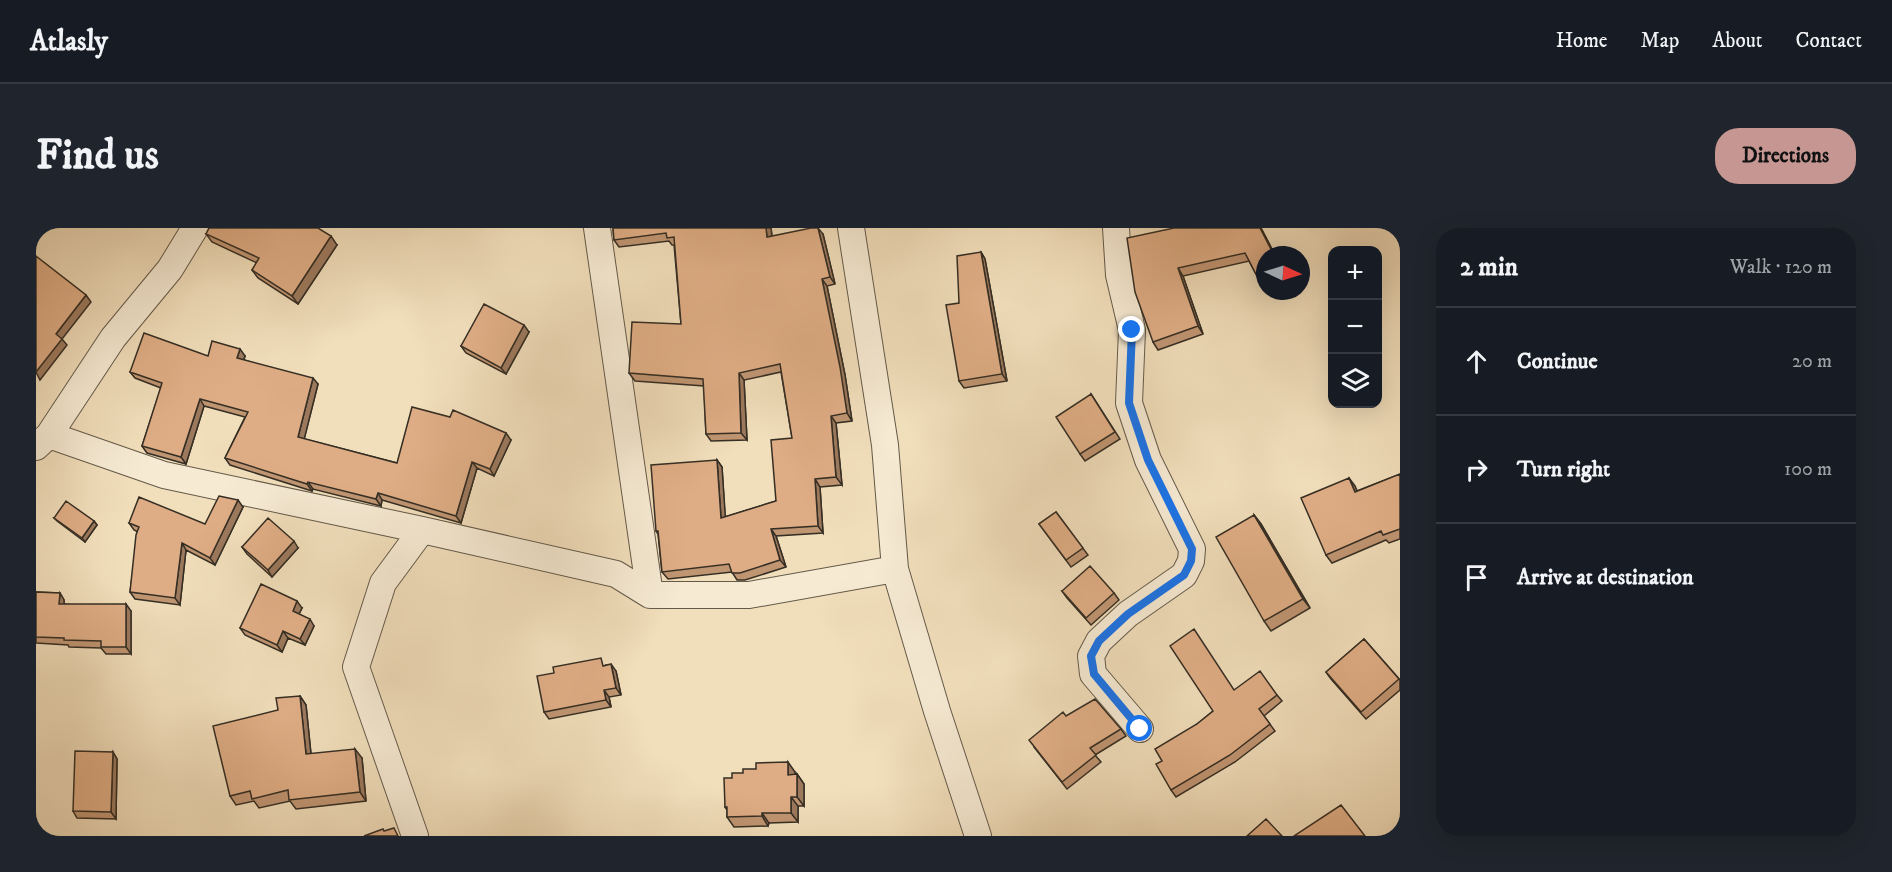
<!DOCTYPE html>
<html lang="en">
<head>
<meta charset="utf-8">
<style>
	:root { --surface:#171b24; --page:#20242c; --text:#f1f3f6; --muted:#9ea1a6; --line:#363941; --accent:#c59692 }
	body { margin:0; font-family:"IM FELL DW Pica",serif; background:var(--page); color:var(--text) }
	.controls { position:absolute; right:18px; top:18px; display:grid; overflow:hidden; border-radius:12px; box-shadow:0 6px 24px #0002 }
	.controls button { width:54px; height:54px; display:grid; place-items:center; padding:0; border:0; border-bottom:2px solid var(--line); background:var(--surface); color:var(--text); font:30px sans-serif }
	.compass { position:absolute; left:1220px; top:18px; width:54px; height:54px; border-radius:50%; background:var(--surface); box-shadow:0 6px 24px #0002; rotate:94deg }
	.stop { position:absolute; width:18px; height:18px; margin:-14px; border:4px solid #1a73e8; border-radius:50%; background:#fff }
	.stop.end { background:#1a73e8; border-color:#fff; box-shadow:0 2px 6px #0008 }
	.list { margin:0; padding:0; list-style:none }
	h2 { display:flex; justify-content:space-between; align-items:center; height:78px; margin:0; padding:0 24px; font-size:26px }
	h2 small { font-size:20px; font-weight:400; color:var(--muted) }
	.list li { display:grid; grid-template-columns:39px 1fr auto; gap:18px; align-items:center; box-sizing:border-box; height:108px; padding:0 24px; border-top:2px solid var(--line) }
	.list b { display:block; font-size:22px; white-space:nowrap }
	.list em { font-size:20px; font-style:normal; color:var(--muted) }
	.icon { flex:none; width:33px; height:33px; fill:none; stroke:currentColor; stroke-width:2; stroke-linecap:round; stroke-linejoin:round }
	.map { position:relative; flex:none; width:1364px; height:608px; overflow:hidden; border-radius:24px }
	header { display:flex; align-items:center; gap:36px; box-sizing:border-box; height:84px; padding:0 30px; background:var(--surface); border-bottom:2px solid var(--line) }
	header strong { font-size:28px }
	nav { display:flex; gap:33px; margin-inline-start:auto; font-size:21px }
	.intro { display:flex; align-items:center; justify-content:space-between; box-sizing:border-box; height:144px; padding:0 36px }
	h1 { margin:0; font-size:42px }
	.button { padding:15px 27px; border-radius:24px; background:var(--accent); color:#111; font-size:21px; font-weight:700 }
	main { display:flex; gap:36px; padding:0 36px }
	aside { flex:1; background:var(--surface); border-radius:24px; box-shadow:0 6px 24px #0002 }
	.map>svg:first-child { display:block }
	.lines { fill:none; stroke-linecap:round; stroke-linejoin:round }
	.minor-casing { stroke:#645a4a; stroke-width:28 }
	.minor { stroke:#f6ead3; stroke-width:26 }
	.wall { fill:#c09572; stroke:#352e24; stroke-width:1.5 }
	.shaded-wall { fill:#9c795d; stroke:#352e24; stroke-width:1.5 }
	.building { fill:#dfad85; stroke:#352e24; stroke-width:1.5 }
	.route { stroke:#1a73e8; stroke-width:8 }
</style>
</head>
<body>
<header>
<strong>Atlasly</strong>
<nav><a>Home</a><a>Map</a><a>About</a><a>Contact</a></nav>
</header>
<div class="intro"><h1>Find us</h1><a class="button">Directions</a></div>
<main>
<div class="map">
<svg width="1364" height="608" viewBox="0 0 1364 608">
	<rect width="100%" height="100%" fill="#f1debb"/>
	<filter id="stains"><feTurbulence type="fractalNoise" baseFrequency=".00333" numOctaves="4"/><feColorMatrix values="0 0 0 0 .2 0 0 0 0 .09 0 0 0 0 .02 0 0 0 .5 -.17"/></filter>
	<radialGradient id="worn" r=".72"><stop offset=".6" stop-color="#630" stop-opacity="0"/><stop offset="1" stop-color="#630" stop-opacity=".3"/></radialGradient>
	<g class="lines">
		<g class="minor-casing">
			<path id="minor" d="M 561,0 L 614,367
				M 815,0 L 849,217 L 859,341 L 901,483 L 942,608
				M 1080,0 L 1083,47 L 1096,102 L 1093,175 L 1112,232 L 1156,321 L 1155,333 L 1148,347 L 1092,386 L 1063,413 L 1055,428 L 1057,446 L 1104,501
				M 13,207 L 128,247 L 386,302 L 580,346 L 614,367 L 713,367 L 859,341
				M 0,219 L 13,207 L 77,110 L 134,41 L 159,0
				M 379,608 L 320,439 L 347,355 L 386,302"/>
		</g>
		<use href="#minor" class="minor"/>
	</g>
	<path class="wall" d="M 577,0 L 735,0 L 736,8 L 787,6 L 799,56 L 791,58 L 809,147 L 816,193 L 800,195 L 806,257 L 784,259 L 787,305 L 740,308 L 750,339 L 709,352 L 701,352 L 696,344 L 632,351 L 626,344 L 622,306 L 620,303 L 681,232 L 686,239 L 689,289 L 740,273 L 756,210 L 745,144 L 708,152 L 711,212 L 675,213 L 670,206 L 668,158 L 599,153 L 593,145 L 645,96 L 638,17 L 636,17 L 633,13 L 583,19 L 578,12 Z
		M 1138,0 L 1225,0 L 1239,27 L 1229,27 L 1229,57 L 1227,58 L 1222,50 L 1213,33 L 1147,48 L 1167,106 L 1122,122 L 1117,114 Z
		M 170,6 L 301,17 L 262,76 L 222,50 L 216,42 L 221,35 L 176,14 Z
		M 945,24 L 949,31 L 971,153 L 928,160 L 923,153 L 923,75 Z
		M 493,104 L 470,146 L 430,125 L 425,118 Z
		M 172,128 L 209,128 L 208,132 L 282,156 L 268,211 L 361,235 L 475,212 L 458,248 L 441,240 L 425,295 L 346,272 L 345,278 L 277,261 L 276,263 L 194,237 L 189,230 L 209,189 L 168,178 L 150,236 L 111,225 L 106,218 L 125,160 L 99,150 L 94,144 Z
		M 1055,166 L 1084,211 L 1049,233 L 1044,226 Z
		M 1364,246 L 1364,311 L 1353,315 L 1350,312 L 1296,335 L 1290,327 L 1313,250 L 1321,263 Z
		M 207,279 L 179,337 L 150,322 L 144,377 L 99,371 L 94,364 L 102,304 L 98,302 L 93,295 L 169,296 Z
		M 1020,284 L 1052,327 L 1035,339 L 1003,296 Z
		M 1218,287 L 1225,296 L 1274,380 L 1235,403 L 1228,393 Z
		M 18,290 L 58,293 L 61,297 L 49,314 L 21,293 Z
		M 206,319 L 262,320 L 236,349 L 211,326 Z
		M 1026,363 L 1078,365 L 1083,372 L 1055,397 L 1031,370 Z
		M 0,364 L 24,365 L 28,372 L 28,376 L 95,383 L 95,426 L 70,426 L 65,420 L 33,419 L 32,417 L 0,415 Z
		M 266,380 L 263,386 L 278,398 L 269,417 L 252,410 L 246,424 L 209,407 L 204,400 Z
		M 1328,411 L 1364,452 L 1364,462 L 1330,491 L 1295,451 L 1290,444 Z
		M 570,437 L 580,443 L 585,467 L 573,469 L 575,479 L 513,491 L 508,484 Z
		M 1198,462 L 1241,467 L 1246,473 L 1228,488 L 1239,503 L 1199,534 L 1140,569 L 1135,562 L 1126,533 L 1161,496 L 1177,483 Z
		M 264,468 L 270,477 L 275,526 L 326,530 L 330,573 L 260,581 L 254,573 L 223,580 L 218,573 L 200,577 L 194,568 L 242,482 Z
		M 1030,488 L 1085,501 L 1090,508 L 1059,527 L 1065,534 L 1031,561 L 998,519 Z
		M 77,524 L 81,531 L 80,591 L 41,590 L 37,583 Z
		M 759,544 L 759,547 L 761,546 L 768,556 L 768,578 L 762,578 L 762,594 L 733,595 L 732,598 L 698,599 L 691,589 L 691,582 L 689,579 L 696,550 Z"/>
	<path class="shaded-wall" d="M 730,0 L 735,0 L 737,16 L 731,9 Z
		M 782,0 L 787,6 L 799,56 L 794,49 Z
		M 1224,0 L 1225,0 L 1239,27 L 1238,27 Z
		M 295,8 L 301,17 L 262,76 L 256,68 Z
		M 945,24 L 949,31 L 971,153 L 966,146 Z
		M 1142,40 L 1147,48 L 1167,106 L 1162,98 Z
		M 786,51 L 791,58 L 809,147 L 816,193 L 811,185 Z
		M 50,67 L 55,74 L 26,111 L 31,117 L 4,152 L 0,144 L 20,106 Z
		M 488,97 L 493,104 L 470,146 L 465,140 Z
		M 204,121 L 209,128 L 206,137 L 201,130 Z
		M 703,145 L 708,152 L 711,212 L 705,205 Z
		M 277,150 L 282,156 L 267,216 L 262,209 Z
		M 164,171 L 168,178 L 150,236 L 145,229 Z
		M 795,188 L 800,195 L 806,257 L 800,249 Z
		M 470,205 L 475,212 L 458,248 L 454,241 Z
		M 681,232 L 686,239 L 690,298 L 685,290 Z
		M 436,234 L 441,240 L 425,295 L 420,288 Z
		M 1313,250 L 1319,258 L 1325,272 L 1319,264 Z
		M 779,251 L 784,259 L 787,305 L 782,298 Z
		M 272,254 L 277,261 L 276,263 L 271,256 Z
		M 342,265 L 346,272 L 345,278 L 340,271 Z
		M 202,272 L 207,279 L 179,337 L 174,330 Z
		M 1218,287 L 1225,296 L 1274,380 L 1267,371 Z
		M 58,293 L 61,297 L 49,314 L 46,310 Z
		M 735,301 L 740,308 L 750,339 L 744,332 Z
		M 258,313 L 262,320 L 236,349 L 232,342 Z
		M 146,315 L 150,322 L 144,377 L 139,370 Z
		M 24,365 L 28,372 L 28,383 L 23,376 Z
		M 261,373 L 266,380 L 261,390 L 257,383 Z
		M 90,376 L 95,383 L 95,426 L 90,419 Z
		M 274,391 L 278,398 L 269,417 L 264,411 Z
		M 247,403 L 252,410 L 246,424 L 241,417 Z
		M 575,436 L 580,443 L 585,467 L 580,460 Z
		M 568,462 L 573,469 L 575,479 L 570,472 Z
		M 264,468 L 270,477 L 276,536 L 270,526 Z
		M 319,521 L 326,530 L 330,573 L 324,564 Z
		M 77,524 L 81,531 L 80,591 L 75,584 Z
		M 752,534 L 759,544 L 759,556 L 752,547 Z
		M 761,546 L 768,556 L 768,578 L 761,569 Z
		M 755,569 L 762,578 L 762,594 L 755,585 Z
		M 726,585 L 733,595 L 732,598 L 726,588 Z"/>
	<path class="building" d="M 173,0 L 282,0 L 295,8 L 256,68 L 216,42 L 223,30 L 170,6 Z
		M 577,0 L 730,0 L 731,9 L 775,0 L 782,0 L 794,49 L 786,51 L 804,139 L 811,185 L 795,188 L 800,249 L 779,251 L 782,298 L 735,301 L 744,332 L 704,345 L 696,345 L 693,336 L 626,344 L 622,303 L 620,303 L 615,237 L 681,232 L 685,290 L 740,273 L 735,212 L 756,210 L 744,136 L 703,145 L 705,205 L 670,206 L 667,151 L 593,145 L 596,94 L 645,96 L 638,9 L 631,10 L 630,5 L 578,12 Z
		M 1138,0 L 1224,0 L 1238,27 L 1229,27 L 1229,47 L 1222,50 L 1209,25 L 1142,40 L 1162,98 L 1117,114 L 1099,64 L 1091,10 Z
		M 945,24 L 966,146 L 923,153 L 910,77 L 923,75 L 921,28 Z
		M 0,28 L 50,67 L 20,106 L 26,111 L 0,144 Z
		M 448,76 L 488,97 L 465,140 L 425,118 Z
		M 108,105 L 172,128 L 176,113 L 204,121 L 201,130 L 277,150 L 262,209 L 361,235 L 376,179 L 414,189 L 417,182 L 470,205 L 454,241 L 436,234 L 420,288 L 342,265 L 340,271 L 272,254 L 271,256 L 189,230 L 212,184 L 164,171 L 145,229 L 106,218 L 126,155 L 94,144 Z
		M 1055,166 L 1079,204 L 1044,226 L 1020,189 Z
		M 1364,246 L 1364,301 L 1347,307 L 1345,303 L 1290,327 L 1265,270 L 1313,250 L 1319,264 Z
		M 183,268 L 202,272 L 174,330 L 146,315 L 139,370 L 94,364 L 100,307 L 103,299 L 93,295 L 103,269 L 169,296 Z
		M 30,273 L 58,293 L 46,310 L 18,290 Z
		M 1020,284 L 1047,320 L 1030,332 L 1003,296 Z
		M 1218,287 L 1267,371 L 1228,393 L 1180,309 Z
		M 232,290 L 258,313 L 232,342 L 206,319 Z
		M 1054,338 L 1078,365 L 1050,390 L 1026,363 Z
		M 225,356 L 261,373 L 257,383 L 274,391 L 264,411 L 247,403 L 241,417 L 204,400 Z
		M 0,364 L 24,365 L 23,376 L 90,376 L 90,419 L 65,419 L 65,413 L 28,412 L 28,410 L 0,409 Z
		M 1158,401 L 1198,462 L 1224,443 L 1241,467 L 1223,481 L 1234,496 L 1194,527 L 1135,562 L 1120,536 L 1126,533 L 1119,521 L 1161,496 L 1177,483 L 1134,418 Z
		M 1328,411 L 1363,451 L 1325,484 L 1290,444 Z
		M 565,430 L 567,438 L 575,436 L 580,460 L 568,462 L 570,472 L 508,484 L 501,448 L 518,445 L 517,439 Z
		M 264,468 L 270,526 L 319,521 L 324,564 L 253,572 L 252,562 L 216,571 L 214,563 L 194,568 L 177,498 L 242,482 L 240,470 Z
		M 1059,471 L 1085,501 L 1054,520 L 1060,527 L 1026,554 L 993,512 L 1027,484 L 1030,488 Z
		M 39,523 L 77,524 L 75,584 L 37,583 Z
		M 752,534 L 752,547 L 761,546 L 761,569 L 755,569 L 755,585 L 726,585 L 726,588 L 691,589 L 691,579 L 689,579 L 688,550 L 696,550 L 696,545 L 707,545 L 707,541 L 720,541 L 720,535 Z
		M 1305,577 L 1329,608 L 1258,608 Z
		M 1230,591 L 1246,608 L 1211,608 Z
		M 358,600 L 362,608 L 328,608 L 347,601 L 348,603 Z"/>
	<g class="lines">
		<path class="route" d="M 1096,102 L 1093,175 L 1112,232 L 1156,321 L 1155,333 L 1148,347 L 1092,386 L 1063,413 L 1055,428 L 1058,446 L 1104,501"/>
	</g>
	<rect width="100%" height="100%" filter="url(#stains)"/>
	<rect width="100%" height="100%" fill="url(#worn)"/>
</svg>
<div class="controls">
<button>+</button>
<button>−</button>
<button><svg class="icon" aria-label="layers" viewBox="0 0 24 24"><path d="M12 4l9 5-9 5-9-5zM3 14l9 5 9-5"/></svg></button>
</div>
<svg class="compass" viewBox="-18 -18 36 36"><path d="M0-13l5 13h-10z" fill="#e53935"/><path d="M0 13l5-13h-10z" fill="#9ea1a6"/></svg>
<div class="stop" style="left:1104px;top:501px"></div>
<div class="stop end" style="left:1096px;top:102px"></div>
</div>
<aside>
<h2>2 min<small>Walk · 120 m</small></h2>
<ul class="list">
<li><svg class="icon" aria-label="ahead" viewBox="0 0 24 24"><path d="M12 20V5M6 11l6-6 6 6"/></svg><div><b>Continue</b></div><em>20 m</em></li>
<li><svg class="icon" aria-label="right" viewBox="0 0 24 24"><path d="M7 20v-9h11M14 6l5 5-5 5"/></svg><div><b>Turn right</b></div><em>100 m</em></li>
<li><svg class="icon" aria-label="arrive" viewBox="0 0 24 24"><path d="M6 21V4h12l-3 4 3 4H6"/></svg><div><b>Arrive at destination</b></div></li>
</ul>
</aside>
</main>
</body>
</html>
